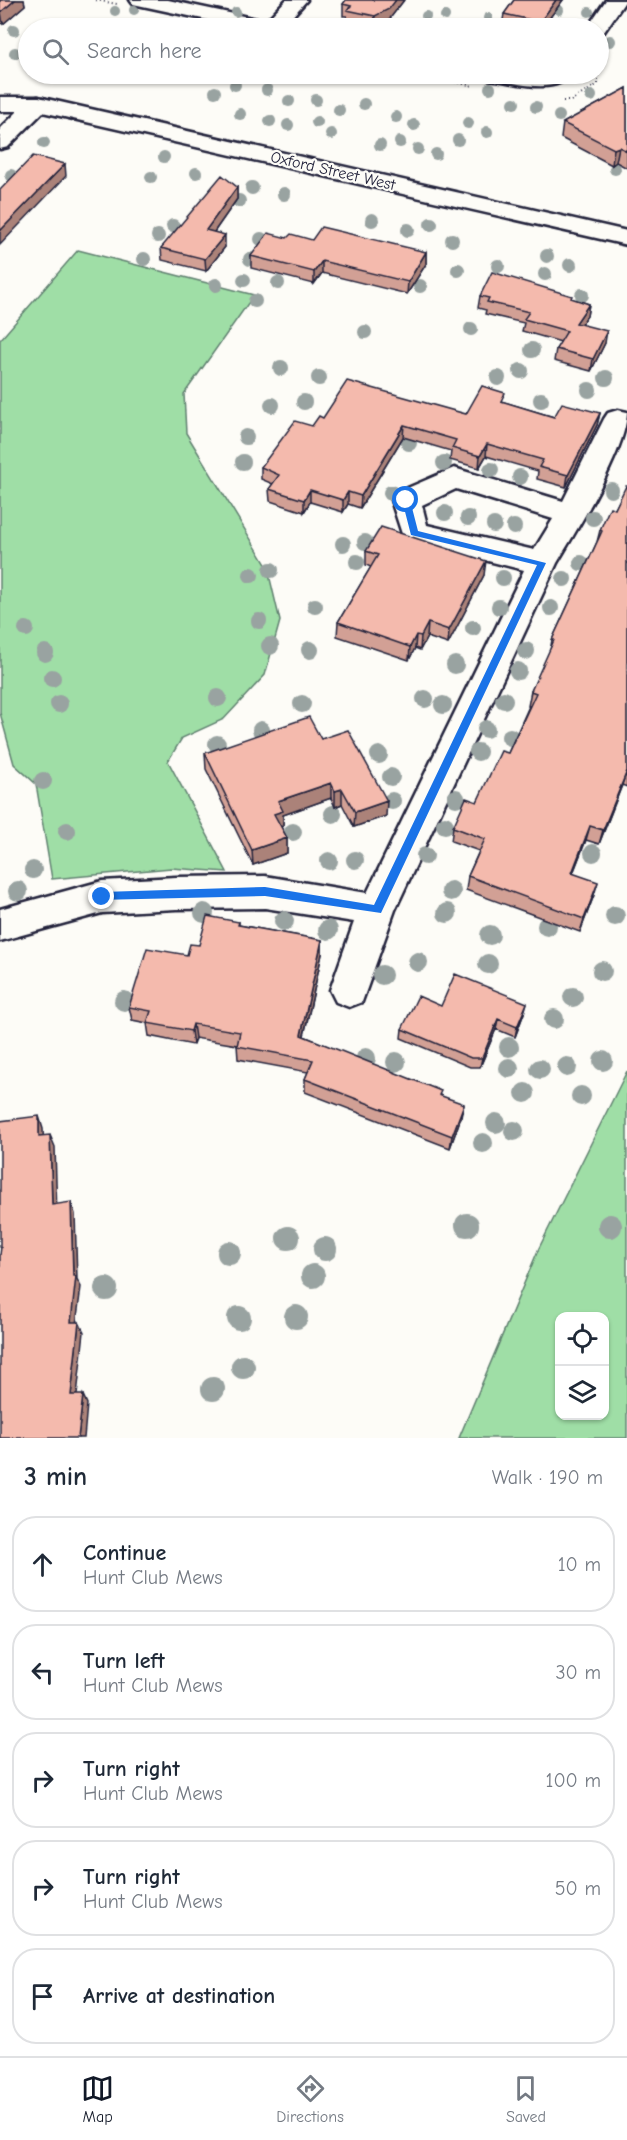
<!DOCTYPE html>
<html lang="en">
<head>
<meta charset="utf-8">
<style>
	:root { --surface:#fff; --page:#f2f2f3; --text:#1f2937; --muted:#747a83; --line:#e0e1e3; --accent:#111827 }
	body { margin:0; font-family:"Comic Neue",sans-serif; background:var(--page); color:var(--text) }
	.controls { position:absolute; right:18px; bottom:18px; display:grid; overflow:hidden; border-radius:12px; box-shadow:0 2px 4px #0004 }
	.controls button { width:54px; height:54px; display:grid; place-items:center; padding:0; border:0; border-bottom:2px solid var(--line); background:var(--surface); color:var(--text); font:30px sans-serif }
	.stop { position:absolute; width:18px; height:18px; margin:-14px; border:4px solid #1a73e8; border-radius:50%; background:#fff }
	.stop.end { background:#1a73e8; border-color:#fff; box-shadow:0 2px 6px #0008 }
	.list { margin:0; padding:0; list-style:none }
	h2 { display:flex; justify-content:space-between; align-items:center; height:78px; margin:0; padding:0 24px; font-size:26px }
	h2 small { font-size:20px; font-weight:400; color:var(--muted) }
	.list li { display:grid; grid-template-columns:39px 1fr auto; gap:18px; align-items:center; box-sizing:border-box; height:96px; margin:0 12px 12px; padding:0 12px; border:2px solid var(--line); border-radius:24px }
	.list b { display:block; font-size:22px; white-space:nowrap }
	.list p { margin:0; font-size:20px; white-space:nowrap; color:var(--muted) }
	.list em { font-size:20px; font-style:normal; color:var(--muted) }
	.icon { flex:none; width:33px; height:33px; fill:none; stroke:currentColor; stroke-width:2; stroke-linecap:round; stroke-linejoin:round }
	.map { position:relative; flex:none; width:627px; height:1438px; overflow:hidden }
	.search { position:absolute; background:var(--surface); box-shadow:0 2px 4px #0004; left:18px; right:18px; top:18px; height:66px; display:flex; align-items:center; gap:15px; box-sizing:border-box; padding:0 21px; border-radius:33px; color:var(--muted); font-size:22px }
	.sheet { height:618px; background:var(--surface) }
	nav { display:flex; justify-content:space-around; align-items:center; box-sizing:border-box; height:84px; border-top:2px solid var(--line); background:var(--surface); font-size:16px; color:var(--muted) }
	nav a { display:grid; justify-items:center; gap:3px }
	nav .on { color:var(--accent) }
	.map>svg:first-child { display:block }
	.green { fill:#9fdea6; stroke:#608070; stroke-width:1.5; fill-rule:evenodd }
	.lines { fill:none; stroke-linecap:round; stroke-linejoin:round }
	.minor-casing { stroke:#22223b; stroke-width:5 }
	.tertiary-casing { stroke:#22223b; stroke-width:5 }
	.secondary-casing { stroke:#22223b; stroke-width:5 }
	.path { stroke:#22223b; stroke-width:2; stroke-dasharray:1 3; stroke-linecap:butt }
	.minor { fill:#fdfcf7; fill-rule:evenodd }
	.tertiary { fill:#fdfcf7; fill-rule:evenodd }
	.secondary { fill:#fdfcf7; fill-rule:evenodd }
	.tree { fill:#99a3a1 }
	.wall { fill:#d2a095; stroke:#22223b; stroke-width:1.5 }
	.shaded-wall { fill:#ab8279; stroke:#22223b; stroke-width:1.5 }
	.building { fill:#f4baad; stroke:#22223b; stroke-width:1.5 }
	.route { fill:#1a73e8 }
	.labels { text-anchor:middle; dominant-baseline:central; stroke-width:4.5; stroke-linejoin:round; paint-order:stroke }
	.far-street-label { font-size:16px; fill:#22223b; stroke:#fdfcf7 }
</style>
</head>
<body>
<div class="map">
<svg width="627" height="1438" viewBox="0 0 627 1438">
	<rect width="100%" height="100%" fill="#fdfcf7"/>
	<filter id="ink" filterUnits="userSpaceOnUse"><feTurbulence type="fractalNoise" baseFrequency=".0167" numOctaves="2"/><feDisplacementMap in="SourceGraphic" scale="12" xChannelSelector="R" yChannelSelector="G"/><feConvolveMatrix kernelMatrix="1 2 1 2 8 2 1 2 1" color-interpolation-filters="sRGB"/></filter>
	<g filter="url(#ink)">
		<path class="green" d="M 78,250 L 254,295 L 184,394 L 186,433 L 267,566 L 280,621 L 265,675 L 224,719 L 182,738 L 168,761 L 227,872 L 171,868 L 52,879 L 36,784 L 14,764 L 0,713 L 0,340 Z
			M 627,1071 L 627,1438 L 459,1438 L 539,1248 ZM 604,1316 L 604,1416 L 560,1416 L 560,1316 Z"/>
		<g class="lines">
			<g class="minor-casing">
				<path id="minor" d="M 606,0 L 626,0 L 604,32 L 598,34 L 598,28 L 587,28 Z
					M 485,74 L 571,74 C 556,95 517,83 496,80 L 488,79 Z
					M 618,410 L 627,412 C 627,449 577,529 557,563 L 395,910 L 362,1002 L 349,1007 L 336,1002 L 330,990 L 354,922 L 265,908 L 176,909 L 102,913 L 0,941 L 0,909 L 102,881 L 176,877 L 265,876 L 367,893 L 524,570 L 404,540 L 391,500 L 396,493 L 454,468 L 563,501 L 604,419 L 608,413 ZM 456,489 L 553,519 L 534,550 L 427,525 L 422,505 Z"/>
			</g>
			<g class="tertiary-casing">
				<path id="tertiary" d="M 130,0 L 168,0 L 266,21 L 286,0 L 307,0 L 282,28 L 245,28 L 133,4 Z
					M 38,97 L 46,99 L 49,104 L 46,109 L 8,147 L 0,149 L 0,129 L 30,99 Z"/>
			</g>
			<g class="secondary-casing">
				<path id="secondary" d="M 0,97 L 38,97 L 627,231 L 627,245 L 38,111 L 0,111 Z"/>
			</g>
			<path class="path" d="M 96,0 L 117,4
				M 310,21 L 331,28
				M 598,66 L 599,53 L 603,47
				M 420,74 L 473,86
				M 563,101 L 571,101 L 598,84 L 598,74"/>
			<use href="#minor" class="minor"/>
			<use href="#tertiary" class="tertiary"/>
			<use href="#secondary" class="secondary"/>
		</g>
		<g class="tree">
			<circle cx="134" cy="10" r="5"/>
			<circle cx="559" cy="10" r="5"/>
			<circle cx="115" cy="11" r="5"/>
			<circle cx="236" cy="12" r="5"/>
			<circle cx="589" cy="12" r="5"/>
			<circle cx="426" cy="16" r="5"/>
			<circle cx="445" cy="16" r="5"/>
			<circle cx="488" cy="18" r="5"/>
			<circle cx="14" cy="30" r="6"/>
			<circle cx="610" cy="41" r="6"/>
			<circle cx="15" cy="53" r="6"/>
			<circle cx="235" cy="85" r="6"/>
			<circle cx="490" cy="88" r="6"/>
			<circle cx="267" cy="90" r="6"/>
			<circle cx="215" cy="92" r="6"/>
			<circle cx="591" cy="96" r="6"/>
			<circle cx="316" cy="100" r="6"/>
			<circle cx="289" cy="101" r="6"/>
			<circle cx="514" cy="103" r="6"/>
			<circle cx="364" cy="104" r="6"/>
			<circle cx="536" cy="107" r="6"/>
			<circle cx="339" cy="110" r="6"/>
			<circle cx="240" cy="114" r="6"/>
			<circle cx="559" cy="116" r="6"/>
			<circle cx="396" cy="117" r="6"/>
			<circle cx="270" cy="121" r="6"/>
			<circle cx="317" cy="122" r="6"/>
			<circle cx="468" cy="123" r="6"/>
			<circle cx="288" cy="125" r="6"/>
			<circle cx="414" cy="125" r="6"/>
			<circle cx="487" cy="132" r="6"/>
			<circle cx="331" cy="134" r="6"/>
			<circle cx="458" cy="140" r="6"/>
			<circle cx="400" cy="142" r="6"/>
			<circle cx="44" cy="143" r="6"/>
			<circle cx="380" cy="145" r="6"/>
			<circle cx="418" cy="149" r="6"/>
			<circle cx="436" cy="154" r="6"/>
			<circle cx="164" cy="157" r="6"/>
			<circle cx="615" cy="169" r="6"/>
			<circle cx="196" cy="173" r="6"/>
			<circle cx="11" cy="175" r="6"/>
			<circle cx="151" cy="177" r="6"/>
			<circle cx="252" cy="188" r="7"/>
			<circle cx="284" cy="194" r="7"/>
			<circle cx="239" cy="201" r="7"/>
			<circle cx="372" cy="220" r="7"/>
			<circle cx="431" cy="224" r="7"/>
			<circle cx="173" cy="226" r="7"/>
			<circle cx="408" cy="230" r="7"/>
			<circle cx="158" cy="236" r="7"/>
			<circle cx="261" cy="239" r="7"/>
			<circle cx="452" cy="240" r="7"/>
			<circle cx="547" cy="256" r="7"/>
			<circle cx="144" cy="259" r="7"/>
			<circle cx="250" cy="259" r="7"/>
			<circle cx="570" cy="265" r="7"/>
			<circle cx="498" cy="266" r="7"/>
			<circle cx="458" cy="270" r="7"/>
			<circle cx="545" cy="274" r="7"/>
			<circle cx="244" cy="280" r="7"/>
			<circle cx="278" cy="283" r="7"/>
			<circle cx="216" cy="285" r="7"/>
			<circle cx="420" cy="286" r="7"/>
			<circle cx="582" cy="295" r="7"/>
			<circle cx="255" cy="301" r="7"/>
			<circle cx="471" cy="329" r="7"/>
			<circle cx="365" cy="332" r="7"/>
			<circle cx="532" cy="350" r="8"/>
			<circle cx="281" cy="368" r="8"/>
			<circle cx="521" cy="371" r="8"/>
			<circle cx="319" cy="378" r="8"/>
			<circle cx="498" cy="378" r="8"/>
			<circle cx="606" cy="378" r="8"/>
			<circle cx="589" cy="390" r="8"/>
			<circle cx="541" cy="400" r="8"/>
			<circle cx="304" cy="402" r="8"/>
			<circle cx="272" cy="405" r="8"/>
			<circle cx="246" cy="437" r="8"/>
			<circle cx="409" cy="443" r="8"/>
			<circle cx="243" cy="462" r="8"/>
			<circle cx="444" cy="463" r="8"/>
			<circle cx="491" cy="470" r="8"/>
			<circle cx="520" cy="477" r="8"/>
			<circle cx="611" cy="490" r="8"/>
			<circle cx="391" cy="493" r="8"/>
			<circle cx="445" cy="513" r="8"/>
			<circle cx="468" cy="518" r="8"/>
			<circle cx="593" cy="518" r="8"/>
			<circle cx="494" cy="525" r="8"/>
			<circle cx="514" cy="527" r="8"/>
			<circle cx="365" cy="542" r="8"/>
			<circle cx="343" cy="544" r="8"/>
			<circle cx="357" cy="562" r="8"/>
			<circle cx="581" cy="563" r="8"/>
			<circle cx="271" cy="570" r="8"/>
			<circle cx="251" cy="575" r="8"/>
			<circle cx="503" cy="578" r="8"/>
			<circle cx="564" cy="579" r="8"/>
			<circle cx="315" cy="606" r="8"/>
			<circle cx="499" cy="607" r="8"/>
			<circle cx="551" cy="608" r="8"/>
			<circle cx="259" cy="621" r="8"/>
			<circle cx="473" cy="628" r="8"/>
			<circle cx="26" cy="629" r="8"/>
			<circle cx="270" cy="646" r="9"/>
			<circle cx="310" cy="650" r="9"/>
			<circle cx="526" cy="651" r="9"/>
			<circle cx="45" cy="653" r="9"/>
			<circle cx="455" cy="665" r="9"/>
			<circle cx="518" cy="671" r="9"/>
			<circle cx="52" cy="678" r="9"/>
			<circle cx="218" cy="698" r="9"/>
			<circle cx="425" cy="699" r="9"/>
			<circle cx="504" cy="700" r="9"/>
			<circle cx="59" cy="704" r="9"/>
			<circle cx="302" cy="704" r="9"/>
			<circle cx="443" cy="705" r="9"/>
			<circle cx="486" cy="729" r="9"/>
			<circle cx="261" cy="730" r="9"/>
			<circle cx="510" cy="737" r="9"/>
			<circle cx="217" cy="744" r="9"/>
			<circle cx="478" cy="752" r="9"/>
			<circle cx="379" cy="755" r="9"/>
			<circle cx="391" cy="777" r="9"/>
			<circle cx="43" cy="781" r="9"/>
			<circle cx="456" cy="798" r="9"/>
			<circle cx="392" cy="801" r="9"/>
			<circle cx="333" cy="814" r="9"/>
			<circle cx="445" cy="825" r="9"/>
			<circle cx="67" cy="831" r="9"/>
			<circle cx="293" cy="832" r="9"/>
			<circle cx="593" cy="853" r="9"/>
			<circle cx="425" cy="856" r="9"/>
			<circle cx="355" cy="860" r="9"/>
			<circle cx="329" cy="861" r="9"/>
			<circle cx="33" cy="870" r="9"/>
			<circle cx="18" cy="891" r="10"/>
			<circle cx="451" cy="891" r="10"/>
			<circle cx="204" cy="913" r="10"/>
			<circle cx="447" cy="913" r="10"/>
			<circle cx="615" cy="916" r="10"/>
			<circle cx="284" cy="921" r="10"/>
			<circle cx="547" cy="926" r="10"/>
			<circle cx="328" cy="930" r="10"/>
			<circle cx="490" cy="935" r="10"/>
			<circle cx="418" cy="962" r="10"/>
			<circle cx="488" cy="964" r="10"/>
			<circle cx="602" cy="971" r="10"/>
			<circle cx="382" cy="975" r="10"/>
			<circle cx="573" cy="997" r="10"/>
			<circle cx="124" cy="1001" r="10"/>
			<circle cx="554" cy="1019" r="10"/>
			<circle cx="509" cy="1047" r="10"/>
			<circle cx="366" cy="1058" r="10"/>
			<circle cx="603" cy="1061" r="10"/>
			<circle cx="396" cy="1062" r="10"/>
			<circle cx="567" cy="1067" r="10"/>
			<circle cx="509" cy="1068" r="10"/>
			<circle cx="540" cy="1069" r="10"/>
			<circle cx="525" cy="1093" r="10"/>
			<circle cx="581" cy="1096" r="10"/>
			<circle cx="496" cy="1123" r="10"/>
			<circle cx="514" cy="1131" r="10"/>
			<circle cx="483" cy="1143" r="10"/>
			<circle cx="467" cy="1225" r="12"/>
			<circle cx="610" cy="1226" r="12"/>
			<circle cx="288" cy="1238" r="12"/>
			<circle cx="325" cy="1249" r="12"/>
			<circle cx="229" cy="1253" r="12"/>
			<circle cx="313" cy="1276" r="12"/>
			<circle cx="106" cy="1289" r="12"/>
			<circle cx="296" cy="1317" r="12"/>
			<circle cx="239" cy="1318" r="12"/>
			<circle cx="243" cy="1367" r="12"/>
			<circle cx="213" cy="1389" r="12"/>
		</g>
		<path class="wall" d="M 0,0 L 24,0 L 25,5 L 3,24 L 0,23 Z
			M 346,0 L 404,0 L 388,21 L 374,28 L 347,22 L 347,16 L 343,16 L 343,4 Z
			M 514,0 L 563,0 L 542,28 L 516,28 L 502,26 L 504,14 Z
			M 627,88 L 627,168 L 616,162 L 612,165 L 561,138 L 563,123 Z
			M 237,187 L 237,199 L 214,232 L 225,247 L 206,271 L 162,260 L 161,248 Z
			M 287,238 L 312,240 L 426,252 L 426,264 L 407,294 L 322,273 L 314,284 L 251,268 L 251,256 Z
			M 480,296 L 572,299 L 589,304 L 587,316 L 581,324 L 605,343 L 591,371 L 554,361 L 556,349 L 561,342 L 522,331 L 524,323 L 485,314 L 486,310 L 478,308 Z
			M 504,402 L 554,417 L 600,413 L 597,425 L 566,487 L 537,479 L 538,471 L 486,456 L 479,468 L 450,460 L 451,451 L 403,437 L 360,508 L 348,504 L 343,512 L 310,502 L 304,512 L 270,501 L 269,489 L 273,484 L 261,479 L 261,467 L 323,418 L 466,414 Z
			M 627,486 L 627,787 L 622,785 L 599,844 L 586,840 L 573,873 L 594,895 L 580,932 L 466,890 L 468,876 L 479,851 L 451,841 L 453,827 L 477,802 L 508,753 L 529,706 L 528,706 L 531,691 L 550,651 L 552,640 L 597,542 L 600,530 L 615,509 Z
			M 366,551 L 484,575 L 448,644 L 427,637 L 420,650 L 415,648 L 409,660 L 337,636 L 338,622 L 371,567 L 366,565 Z
			M 321,739 L 386,816 L 354,827 L 342,804 L 335,807 L 331,798 L 283,815 L 283,826 L 281,827 L 287,838 L 287,853 L 253,865 L 206,769 L 205,753 Z
			M 239,922 L 239,925 L 322,940 L 322,954 L 304,1036 L 440,1095 L 461,1117 L 450,1148 L 305,1092 L 305,1079 L 308,1072 L 238,1059 L 237,1045 L 195,1038 L 193,1045 L 149,1036 L 147,1023 L 132,1020 L 129,1007 L 199,945 Z
			M 441,1006 L 524,1013 L 515,1037 L 496,1029 L 480,1067 L 470,1067 L 401,1038 L 402,1029 Z"/>
		<path class="shaded-wall" d="M 15,0 L 24,0 L 25,5 L 3,24 L 1,12 Z
			M 396,0 L 404,0 L 388,21 L 374,28 L 375,16 Z
			M 556,0 L 563,0 L 542,28 L 539,28 L 540,22 Z
			M 619,147 L 616,162 L 612,165 L 614,149 Z
			M 65,164 L 66,176 L 0,245 L 0,231 Z
			M 237,187 L 237,199 L 207,242 L 206,230 Z
			M 225,235 L 225,247 L 206,271 L 205,259 Z
			M 426,252 L 426,264 L 407,294 L 408,282 Z
			M 322,261 L 322,273 L 314,284 L 314,272 Z
			M 589,304 L 587,316 L 574,335 L 576,323 Z
			M 607,331 L 605,343 L 591,371 L 593,359 Z
			M 600,413 L 597,425 L 566,487 L 568,475 Z
			M 404,425 L 403,437 L 360,508 L 361,496 Z
			M 487,444 L 486,456 L 479,468 L 480,456 Z
			M 310,490 L 310,502 L 304,512 L 304,500 Z
			M 348,492 L 348,504 L 343,512 L 343,500 Z
			M 486,561 L 484,575 L 448,644 L 449,630 Z
			M 428,623 L 427,637 L 420,650 L 421,636 Z
			M 416,635 L 415,648 L 409,660 L 410,647 Z
			M 627,771 L 622,785 L 599,844 L 603,830 Z
			M 331,783 L 331,798 L 283,815 L 283,826 L 275,829 L 274,814 L 278,801 Z
			M 342,789 L 342,804 L 335,807 L 335,791 Z
			M 387,801 L 386,816 L 354,827 L 355,812 Z
			M 590,826 L 586,840 L 568,886 L 572,873 Z
			M 287,838 L 287,853 L 253,865 L 252,850 Z
			M 598,882 L 594,895 L 580,932 L 584,919 Z
			M 322,940 L 322,954 L 301,1048 L 301,1035 Z
			M 527,1003 L 524,1013 L 515,1037 L 517,1027 Z
			M 498,1019 L 496,1029 L 480,1067 L 482,1058 Z
			M 193,1024 L 195,1038 L 193,1045 L 191,1031 Z
			M 464,1104 L 461,1117 L 450,1148 L 452,1136 Z
			M 39,1116 L 43,1129 L 44,1149 L 39,1136 Z
			M 50,1135 L 55,1147 L 57,1216 L 52,1205 Z
			M 71,1202 L 75,1214 L 77,1279 L 81,1287 L 75,1332 L 71,1322 L 73,1276 Z
			M 79,1322 L 84,1332 L 76,1404 L 71,1395 Z
			M 83,1395 L 87,1404 L 84,1438 L 78,1438 Z"/>
		<path class="building" d="M 0,0 L 15,0 L 1,12 L 0,12 Z
			M 346,0 L 396,0 L 389,9 L 375,16 L 347,10 L 351,6 L 343,4 Z
			M 514,0 L 556,0 L 540,22 L 504,14 Z
			M 627,88 L 627,151 L 619,147 L 614,149 L 563,123 Z
			M 33,156 L 65,164 L 0,231 L 0,190 Z
			M 222,175 L 237,187 L 206,230 L 225,235 L 205,259 L 161,248 Z
			M 321,227 L 426,252 L 408,282 L 322,261 L 314,272 L 251,256 L 268,233 L 287,238 L 291,234 L 312,240 Z
			M 492,272 L 572,296 L 571,298 L 589,304 L 576,323 L 607,331 L 593,359 L 556,349 L 567,331 L 524,319 L 529,312 L 487,302 L 489,298 L 480,296 Z
			M 347,381 L 466,414 L 482,386 L 505,393 L 501,401 L 554,417 L 562,403 L 600,413 L 568,475 L 539,467 L 543,460 L 487,444 L 480,456 L 452,448 L 456,440 L 404,425 L 361,496 L 348,492 L 343,500 L 310,490 L 304,500 L 269,489 L 279,475 L 261,467 L 295,421 L 312,426 L 319,416 L 323,418 Z
			M 626,486 L 627,486 L 627,771 L 603,830 L 590,826 L 572,873 L 598,882 L 584,919 L 468,876 L 485,839 L 453,827 L 466,798 L 477,802 L 501,751 L 508,753 L 536,693 L 531,691 L 554,640 L 552,640 L 602,531 L 600,530 L 610,507 L 615,509 Z
			M 381,527 L 486,561 L 449,630 L 428,623 L 421,636 L 416,635 L 410,647 L 338,622 L 378,555 L 366,551 Z
			M 309,717 L 321,739 L 348,730 L 387,801 L 355,812 L 342,789 L 335,791 L 331,783 L 278,801 L 283,811 L 274,814 L 287,838 L 252,850 L 205,753 Z
			M 207,916 L 239,922 L 238,925 L 322,940 L 301,1035 L 441,1091 L 439,1095 L 464,1104 L 452,1136 L 305,1079 L 313,1060 L 237,1046 L 240,1032 L 193,1024 L 191,1031 L 147,1023 L 151,1011 L 129,1007 L 147,948 L 187,955 L 190,944 L 199,945 Z
			M 455,974 L 527,1003 L 517,1027 L 498,1019 L 482,1058 L 471,1058 L 402,1029 L 418,996 L 441,1006 Z
			M 39,1116 L 39,1136 L 50,1135 L 52,1205 L 71,1202 L 73,1276 L 76,1276 L 71,1322 L 79,1322 L 71,1395 L 83,1395 L 78,1438 L 0,1438 L 0,1255 L 1,1247 L 0,1247 L 0,1121 Z"/>
	</g>
	<path class="route" d="M 406,497 L 410,500 L 418,531 L 546,563 L 381,913 L 265,896 L 98,900 L 98,894 L 102,892 L 265,887 L 374,905 L 537,565 L 411,535 L 402,500 Z"/>
	<g class="labels">
		<g class="far-street-label">
			<text transform="translate(333 171) rotate(13)">Oxford Street West</text>
		</g>
	</g>
</svg>
<div class="controls">
<button><svg class="icon" aria-label="locate" viewBox="0 0 24 24"><circle cx="12" cy="12" r="6"/><path d="M12 2v4M12 18v4M2 12h4M18 12h4"/></svg></button>
<button><svg class="icon" aria-label="layers" viewBox="0 0 24 24"><path d="M12 4l9 5-9 5-9-5zM3 14l9 5 9-5"/></svg></button>
</div>
<div class="stop" style="left:406px;top:500px"></div>
<div class="stop end" style="left:102px;top:897px"></div>
<div class="search"><svg class="icon" aria-label="search" viewBox="0 0 24 24"><circle cx="10" cy="10" r="6"/><path d="M15 15l6 6"/></svg>Search here</div>
</div>
<section class="sheet">
<h2>3 min<small>Walk · 190 m</small></h2>
<ul class="list">
<li><svg class="icon" aria-label="ahead" viewBox="0 0 24 24"><path d="M12 20V5M6 11l6-6 6 6"/></svg><div><b>Continue</b><p>Hunt Club Mews</p></div><em>10 m</em></li>
<li><svg class="icon" aria-label="left" viewBox="0 0 24 24"><path d="M17 20v-9H6M10 6l-5 5 5 5"/></svg><div><b>Turn left</b><p>Hunt Club Mews</p></div><em>30 m</em></li>
<li><svg class="icon" aria-label="right" viewBox="0 0 24 24"><path d="M7 20v-9h11M14 6l5 5-5 5"/></svg><div><b>Turn right</b><p>Hunt Club Mews</p></div><em>100 m</em></li>
<li><svg class="icon" aria-label="right" viewBox="0 0 24 24"><path d="M7 20v-9h11M14 6l5 5-5 5"/></svg><div><b>Turn right</b><p>Hunt Club Mews</p></div><em>50 m</em></li>
<li><svg class="icon" aria-label="arrive" viewBox="0 0 24 24"><path d="M6 21V4h12l-3 4 3 4H6"/></svg><div><b>Arrive at destination</b></div></li>
</ul>
</section>
<nav>
<a class="on"><svg class="icon" aria-label="map" viewBox="0 0 24 24"><path d="M3 6l6-2 6 2 6-2v14l-6 2-6-2-6 2zM9 4v14M15 6v14"/></svg>Map</a>
<a><svg class="icon" aria-label="directions" viewBox="0 0 24 24"><path d="M12 3l9 9-9 9-9-9zM9 14v-3h6M13 9l2 2-2 2"/></svg>Directions</a>
<a><svg class="icon" aria-label="saved" viewBox="0 0 24 24"><path d="M7 4h10v16l-5-4-5 4z"/></svg>Saved</a>
</nav>
</body>
</html>
